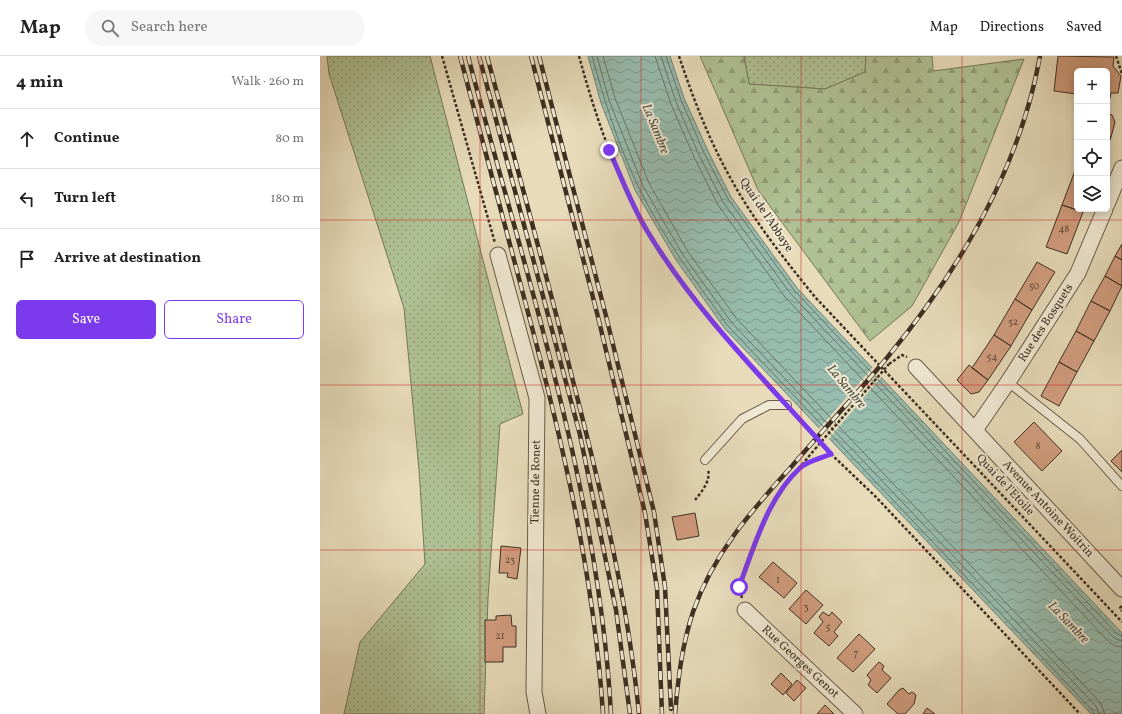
<!DOCTYPE html>
<html lang="en">
<head>
<meta charset="utf-8">
<style>
	:root { --surface:#fff; --page:#f6f6f6; --text:#222; --muted:#767676; --line:#e0e0e0; --accent:#7c3aed }
	body { margin:0; font-family:Vollkorn,serif; background:var(--page); color:var(--text) }
	.controls { position:absolute; right:12px; top:12px; display:grid; overflow:hidden; border-radius:6px; box-shadow:0 2px 10px #0003 }
	.controls button { width:36px; height:36px; display:grid; place-items:center; padding:0; border:0; border-bottom:1px solid var(--line); background:var(--surface); color:var(--text); font:20px sans-serif }
	.stop { position:absolute; width:12px; height:12px; margin:-9px; border:3px solid #7c3aed; border-radius:50%; background:#fff }
	.stop.end { background:#7c3aed; border-color:#fff; box-shadow:0 1px 4px #0008 }
	.list { margin:0; padding:0; list-style:none }
	h2 { display:flex; justify-content:space-between; align-items:center; height:52px; margin:0; padding:0 16px; font-size:17px }
	h2 small { font-size:13px; font-weight:400; color:var(--muted) }
	.list li { display:grid; grid-template-columns:26px 1fr auto; gap:12px; align-items:center; box-sizing:border-box; height:60px; padding:0 16px; border-top:1px solid var(--line) }
	.list b { display:block; font-size:15px; white-space:nowrap }
	.list em { font-size:13px; font-style:normal; color:var(--muted) }
	.actions { display:flex; gap:8px; padding:12px 16px }
	.actions a { flex:1; padding:9px 0; border:1px solid var(--accent); border-radius:6px; text-align:center; font-size:14px; color:var(--accent) }
	.actions .main { background:var(--accent); color:#fff }
	.icon { flex:none; width:22px; height:22px; fill:none; stroke:currentColor; stroke-width:2; stroke-linecap:round; stroke-linejoin:round }
	.map { position:relative; flex:none; width:802px; height:658px; overflow:hidden }
	header { display:flex; align-items:center; gap:24px; box-sizing:border-box; height:56px; padding:0 20px; background:var(--surface); border-bottom:1px solid var(--line) }
	header strong { font-size:19px }
	nav { display:flex; gap:22px; margin-inline-start:auto; font-size:14px }
	.search { width:280px; height:36px; background:var(--page); display:flex; align-items:center; gap:10px; box-sizing:border-box; padding:0 14px; border-radius:22px; color:var(--muted); font-size:15px }
	main { display:flex }
	aside { flex:1; background:var(--surface) }
	.map>svg:first-child { display:block }
	.grass { fill:url(#grass-dots); stroke:#76785c }
	.forest { fill:url(#forest-firs); stroke:#76785c }
	.water { fill:url(#water-waves); stroke:#738376 }
	.pier { fill:#e7dbba }
	.lines { fill:none; stroke-linecap:round; stroke-linejoin:round }
	.shore { stroke:#6a7668; stroke-width:1 }
	.building { fill:#d19c7e; stroke:#3d3023 }
	.service-casing { stroke:#685b49; stroke-width:10 }
	.minor-casing { stroke:#685b49; stroke-width:17 }
	.path { stroke:#3d3023; stroke-width:2.5; stroke-dasharray:3 2; stroke-linecap:butt }
	.service { stroke:#efe8d2; stroke-width:8 }
	.minor { stroke:#efe8d2; stroke-width:15 }
	.rail-casing { stroke:#3d3023; stroke-width:4.5 }
	.rail { stroke:#efe8d2; stroke-width:3; stroke-dasharray:9; stroke-linecap:butt }
	.path-bridge { stroke:#3d3023; stroke-width:2.5; stroke-dasharray:3 2; stroke-linecap:butt }
	.route { stroke:#7c3aed; stroke-width:5 }
	.grid { fill:none; stroke:#d62828; stroke-width:1; stroke-opacity:0.55 }
	.labels { text-anchor:middle; dominant-baseline:central; stroke-width:4; stroke-linejoin:round; paint-order:stroke }
	.number-label { font-size:10px; fill:#624b3a }
	.street-label { font-size:12px; fill:#3d3023; stroke:#efe8d2 }
	.water-label { font-size:13px; font-style:italic; fill:#4f4c3f; stroke:#efe8d2 }
</style>
</head>
<body>
<header>
<strong>Map</strong>
<div class="search"><svg class="icon" aria-label="search" viewBox="0 0 24 24"><circle cx="10" cy="10" r="6"/><path d="M15 15l6 6"/></svg>Search here</div>
<nav><a>Map</a><a>Directions</a><a>Saved</a></nav>
</header>
<main>
<aside>
<h2>4 min<small>Walk · 260 m</small></h2>
<ul class="list">
<li><svg class="icon" aria-label="ahead" viewBox="0 0 24 24"><path d="M12 20V5M6 11l6-6 6 6"/></svg><div><b>Continue</b></div><em>80 m</em></li>
<li><svg class="icon" aria-label="left" viewBox="0 0 24 24"><path d="M17 20v-9H6M10 6l-5 5 5 5"/></svg><div><b>Turn left</b></div><em>180 m</em></li>
<li><svg class="icon" aria-label="arrive" viewBox="0 0 24 24"><path d="M6 21V4h12l-3 4 3 4H6"/></svg><div><b>Arrive at destination</b></div></li>
</ul>
<div class="actions"><a class="main">Save</a><a>Share</a></div>
</aside>
<div class="map">
<svg width="802" height="658" viewBox="0 0 802 658">
	<defs>
		<pattern id="grass-dots" width="8" height="8" patternUnits="userSpaceOnUse"><rect width="8" height="8" fill="#afc194"/><path d="M2 2h.1M6 6h.1" fill="none" stroke="#909d78" stroke-width="1.8" stroke-linecap="round"/></pattern>
		<pattern id="forest-firs" width="22" height="20" patternUnits="userSpaceOnUse"><rect width="22" height="20" fill="#afc194"/><path d="M5 1l3.5 6h-7zM16 11l3.5 6h-7z" fill="#909d78"/></pattern>
		<pattern id="water-waves" width="16" height="10" patternUnits="userSpaceOnUse"><rect width="16" height="10" fill="#97bbad"/><path d="M0 5q4-4 8 0t8 0" fill="none" stroke="#7c988c"/></pattern>
	</defs>
	<rect width="100%" height="100%" fill="#e7dbba"/>
	<filter id="stains"><feTurbulence type="fractalNoise" baseFrequency=".005" numOctaves="4"/><feColorMatrix values="0 0 0 0 .2 0 0 0 0 .09 0 0 0 0 .02 0 0 0 .5 -.17"/></filter>
	<radialGradient id="worn" r=".72"><stop offset=".6" stop-color="#630" stop-opacity="0"/><stop offset="1" stop-color="#630" stop-opacity=".3"/></radialGradient>
	<path class="grass" d="M 7,0 L 110,0 L 203,358 L 180,368 L 168,542 L 164,658 L 24,658 L 40,586 L 105,508 L 99,414 L 84,252 L 9,18 Z
		M 424,0 L 546,0 L 545,16 L 505,33 L 429,28 Z"/>
	<path class="forest" d="M 380,0 L 424,0 L 429,28 L 505,33 L 545,16 L 546,0 L 612,0 L 613,15 L 704,3 L 639,166 L 592,250 L 550,285 L 438,134 Z"/>
	<path class="water" d="M 268,0 L 350,0 L 364,42 L 388,95 L 411,141 L 477,232 L 802,577 L 802,658 L 771,658 L 405,273 L 356,204 L 315,134 L 281,47 Z"/>
	<path class="pier" d="M 553,311 L 562,320 L 508,384 L 498,374 Z"/>
	<g class="lines">
		<path class="shore" d="M 272,0 C 284,44 299,91 319,132 C 343,181 376,226 408,270 L 772,654 L 774,658
			M 277,0 L 289,44 L 323,130 L 363,199 L 412,267 L 776,650 L 779,658
			M 283,0 L 295,42 L 329,127 L 368,196 L 417,263 L 780,646 L 785,658
			M 335,0 L 351,48 L 374,101 L 398,149 L 465,241 L 789,586 L 795,590 L 802,591
			M 341,0 L 356,46 L 379,99 L 403,146 L 470,237 L 794,582 L 802,585
			M 346,0 L 361,44 L 384,97 L 408,143 L 474,234 L 797,578 L 802,580"/>
	</g>
	<path class="building" d="M 738,0 L 794,1 L 793,10 L 801,20 L 798,37 L 791,37 L 790,42 L 787,42 L 787,15 L 757,15 L 757,38 L 734,35 Z
		M 787,57 L 792,59 L 795,66 L 791,81 L 787,80 Z
		M 787,80 L 791,81 L 787,92 Z
		M 756,112 L 757,153 L 764,153 L 763,156 L 742,149 Z
		M 742,149 L 763,156 L 747,198 L 726,191 Z
		M 802,188 L 802,204 L 795,200 Z
		M 795,200 L 802,204 L 802,230 L 785,220 Z
		M 717,206 L 735,216 L 712,254 L 695,243 Z
		M 785,220 L 802,230 L 790,255 L 771,245 Z
		M 695,243 L 712,254 L 691,290 L 674,279 Z
		M 771,245 L 790,255 L 774,285 L 756,275 Z
		M 756,275 L 774,285 L 757,316 L 739,306 Z
		M 674,279 L 691,290 L 668,324 L 652,312 Z
		M 739,306 L 757,316 L 739,350 L 721,340 Z
		M 649,309 L 668,324 L 659,336 L 651,338 L 637,324 Z
		M 714,366 L 742,395 L 722,415 L 694,386 Z
		M 802,394 L 802,416 L 791,405 Z
		M 375,457 L 379,480 L 357,484 L 352,461 Z
		M 181,490 L 201,492 L 197,523 L 187,521 L 188,517 L 179,517 Z
		M 453,506 L 477,527 L 464,542 L 439,521 Z
		M 486,534 L 503,549 L 486,568 L 469,553 Z
		M 503,556 L 509,560 L 512,556 L 522,566 L 514,576 L 518,580 L 509,590 L 494,577 L 503,566 L 499,561 Z
		M 191,559 L 192,570 L 196,570 L 196,591 L 183,591 L 183,606 L 165,606 L 165,564 L 176,564 L 176,560 Z
		M 539,578 L 555,593 L 533,616 L 517,602 Z
		M 559,606 L 564,610 L 562,614 L 571,622 L 557,637 L 548,629 L 551,624 L 547,619 Z
		M 461,617 L 472,628 L 463,639 L 451,628 Z
		M 477,624 L 486,632 L 474,645 L 466,637 Z
		M 583,632 L 589,638 L 592,636 L 596,639 L 594,648 L 585,658 L 578,658 L 567,648 L 579,634 Z
		M 505,649 L 514,658 L 497,658 Z
		M 607,652 L 615,658 L 603,658 Z"/>
	<g class="lines">
		<g class="service-casing">
			<path id="service" d="M 688,326 L 760,383 L 802,430
				M 385,404 L 422,363 L 449,349 L 467,349"/>
		</g>
		<g class="minor-casing">
			<path id="minor" d="M 787,148 L 802,112
				M 178,199 L 217,342 L 214,636 L 218,658
				M 596,311 L 802,533
				M 655,374 L 688,326 L 758,217 L 785,153
				M 425,554 L 535,658"/>
		</g>
		<path class="path" d="M 122,0 L 175,187
			M 259,0 C 275,59 295,118 326,172 C 360,234 410,286 458,338
			M 359,0 C 373,42 389,84 411,123 C 434,165 465,204 495,241 L 802,566
			M 796,0 L 802,18
			M 569,308 L 582,299 L 587,301
			M 474,357 L 511,398 L 556,441 L 760,658
			M 482,410 L 511,398
			M 375,444 C 382,435 391,425 388,413
			M 422,542 L 419,531 L 445,462 L 466,428 L 495,393
			M 802,550 L 800,552 L 802,555"/>
		<use href="#service" class="service"/>
		<use href="#minor" class="minor"/>
		<g class="rail-casing">
			<path id="rail" d="M 140,0 C 162,83 184,166 206,249 C 242,383 274,519 283,658
				M 148,0 C 204,215 279,435 291,658
				M 159,0 L 260,379 L 296,554 L 310,658
				M 167,0 C 196,108 226,216 253,325 C 281,434 308,546 319,658
				M 211,0 L 278,261 L 325,457 L 337,532 L 342,658
				M 219,0 L 286,260 L 334,456 L 345,531 L 351,653
				M 355,658 C 358,623 362,589 373,556 C 393,498 432,454 472,410 C 503,374 536,339 566,303 C 638,216 700,112 720,0"/>
		</g>
		<use href="#rail" class="rail"/>
		<path class="path-bridge" d="M 495,393 L 569,308"/>
	</g>
	<g class="lines">
		<path class="route" d="M 289,94 C 301,120 311,148 326,173 C 376,257 447,326 511,398 C 502,402 487,405 480,412 C 448,441 434,491 419,531"/>
	</g>
	<path class="grid" d="M 160,0 L 160,658M 321,0 L 321,658M 481,0 L 481,658M 642,0 L 642,658M 0,164 L 802,164M 0,329 L 802,329M 0,494 L 802,494"/>
	<g class="labels">
		<g class="number-label">
			<text x="744" y="173">48</text>
			<text x="714" y="230">50</text>
			<text x="693" y="266">52</text>
			<text x="672" y="301">54</text>
			<text x="718" y="390">8</text>
			<text x="190" y="504">23</text>
			<text x="458" y="524">1</text>
			<text x="486" y="551">3</text>
			<text x="508" y="571">5</text>
			<text x="180" y="580">21</text>
			<text x="536" y="597">7</text>
		</g>
		<g class="street-label">
			<text transform="translate(446 159) rotate(56)">Quai de l'Abbaye</text>
			<text transform="translate(726 267) rotate(-57)">Rue des Bosquets</text>
			<text transform="translate(216 426) rotate(-89)">Tienne de Ronet</text>
			<text transform="translate(685 429) rotate(47)">Quai de l'Etoile</text>
			<text transform="translate(728 453) rotate(47)">Avenue Antoine Woitrin</text>
			<text transform="translate(480 606) rotate(43)">Rue Georges Genot</text>
		</g>
		<g class="water-label">
			<text transform="translate(335 73) rotate(68)">La Sambre</text>
			<text transform="translate(526 331) rotate(50)">La Sambre</text>
			<text transform="translate(748 567) rotate(46)">La Sambre</text>
		</g>
	</g>
	<rect width="100%" height="100%" filter="url(#stains)"/>
	<rect width="100%" height="100%" fill="url(#worn)"/>
</svg>
<div class="controls">
<button>+</button>
<button>−</button>
<button><svg class="icon" aria-label="locate" viewBox="0 0 24 24"><circle cx="12" cy="12" r="6"/><path d="M12 2v4M12 18v4M2 12h4M18 12h4"/></svg></button>
<button><svg class="icon" aria-label="layers" viewBox="0 0 24 24"><path d="M12 4l9 5-9 5-9-5zM3 14l9 5 9-5"/></svg></button>
</div>
<div class="stop" style="left:419px;top:531px"></div>
<div class="stop end" style="left:289px;top:94px"></div>
</div>
</main>
</body>
</html>
